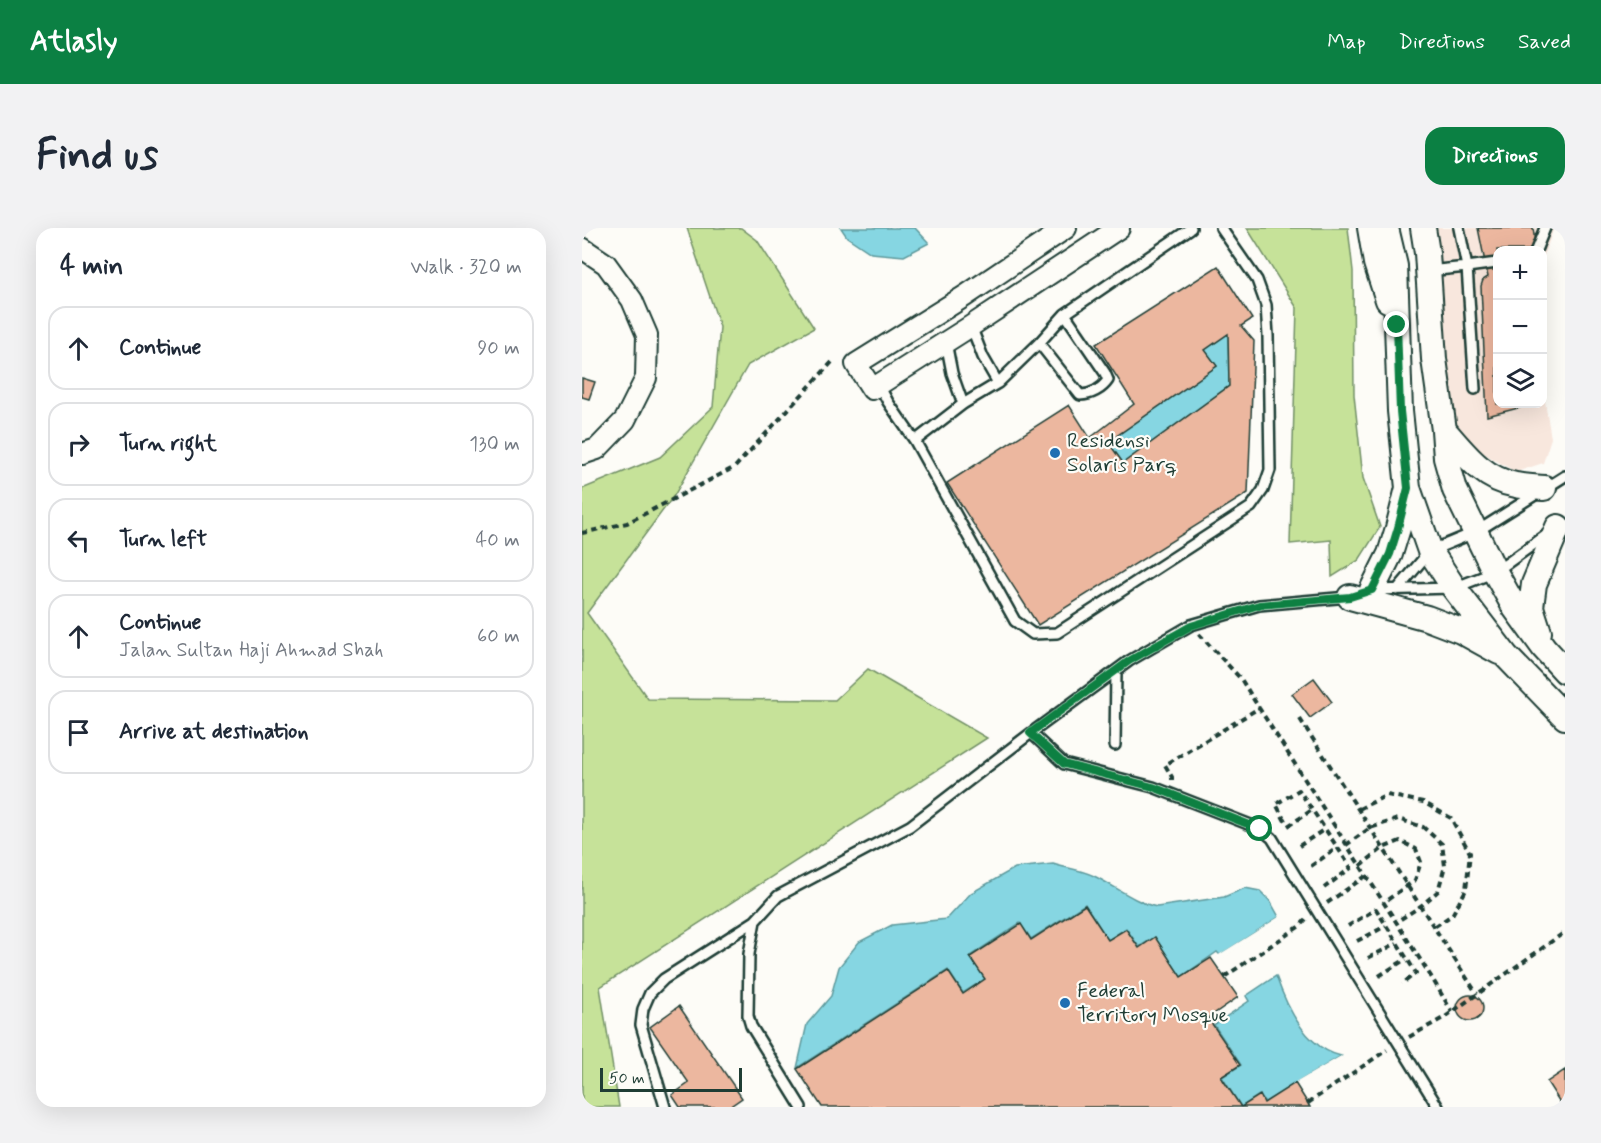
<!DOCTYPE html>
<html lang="en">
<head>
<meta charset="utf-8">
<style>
	:root { --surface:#fff; --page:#f2f2f3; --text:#1f2937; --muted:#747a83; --line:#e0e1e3; --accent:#0b8043 }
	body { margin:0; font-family:Mynerve,sans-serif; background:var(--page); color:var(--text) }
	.controls { position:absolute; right:18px; top:18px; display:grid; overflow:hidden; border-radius:12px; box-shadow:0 6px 24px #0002 }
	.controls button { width:54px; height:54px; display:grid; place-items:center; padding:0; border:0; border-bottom:2px solid var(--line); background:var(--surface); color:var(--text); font:30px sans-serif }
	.scale { position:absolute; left:18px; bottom:15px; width:142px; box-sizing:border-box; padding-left:6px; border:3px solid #1f3d34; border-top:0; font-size:16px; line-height:21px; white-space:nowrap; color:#1f3d34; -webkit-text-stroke:4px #fdfcf7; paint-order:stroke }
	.stop { position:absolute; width:18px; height:18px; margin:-14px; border:4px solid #0b8043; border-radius:50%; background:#fff }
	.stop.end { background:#0b8043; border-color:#fff; box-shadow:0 2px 6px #0008 }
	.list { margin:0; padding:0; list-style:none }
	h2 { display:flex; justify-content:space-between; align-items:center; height:78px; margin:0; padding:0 24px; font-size:26px }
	h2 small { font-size:20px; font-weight:400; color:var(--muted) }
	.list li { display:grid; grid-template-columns:39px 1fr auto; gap:18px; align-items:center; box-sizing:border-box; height:84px; margin:0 12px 12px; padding:0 12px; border:2px solid var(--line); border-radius:18px }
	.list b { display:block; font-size:22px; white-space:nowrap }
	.list p { margin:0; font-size:20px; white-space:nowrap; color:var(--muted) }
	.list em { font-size:20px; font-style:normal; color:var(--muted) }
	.icon { flex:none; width:33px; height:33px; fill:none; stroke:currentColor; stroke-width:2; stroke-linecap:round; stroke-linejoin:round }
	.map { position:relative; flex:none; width:983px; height:879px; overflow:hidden; border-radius:18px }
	header { display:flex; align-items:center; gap:36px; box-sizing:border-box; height:84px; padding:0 30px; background:var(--accent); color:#fff }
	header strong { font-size:28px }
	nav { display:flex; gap:33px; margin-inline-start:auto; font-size:21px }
	.intro { display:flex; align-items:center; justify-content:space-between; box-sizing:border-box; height:144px; padding:0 36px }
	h1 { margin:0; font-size:42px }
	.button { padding:15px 27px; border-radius:18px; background:var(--accent); color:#fff; font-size:21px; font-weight:700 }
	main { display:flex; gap:36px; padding:0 36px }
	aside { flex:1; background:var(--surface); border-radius:18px; box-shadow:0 6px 24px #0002 }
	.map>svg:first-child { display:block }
	.built { fill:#f8e7dd }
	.green { fill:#c6e299; stroke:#729066; stroke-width:1.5 }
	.water { fill:#86d6e2; stroke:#5d999c; stroke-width:1.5 }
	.pier { fill:#fdfcf7 }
	.building { fill:#ecb79f; stroke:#1f3d34; stroke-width:1.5; fill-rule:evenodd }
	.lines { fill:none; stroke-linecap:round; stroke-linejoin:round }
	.service-casing { stroke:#1f3d34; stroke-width:14 }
	.minor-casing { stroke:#1f3d34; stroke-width:24 }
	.tertiary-casing { stroke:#1f3d34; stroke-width:28 }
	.path { stroke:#1f3d34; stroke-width:4; stroke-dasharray:6 4.5; stroke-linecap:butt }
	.service { stroke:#fdfcf7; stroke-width:9 }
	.minor { stroke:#fdfcf7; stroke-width:20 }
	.tertiary { stroke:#fdfcf7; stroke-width:24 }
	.route { stroke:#0b8043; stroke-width:8 }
	.poi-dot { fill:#1f6fb2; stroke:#fdfcf7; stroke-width:2 }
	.labels { text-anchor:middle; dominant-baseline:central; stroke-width:4.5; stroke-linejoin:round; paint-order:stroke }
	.poi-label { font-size:21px; fill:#1f3d34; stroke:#fdfcf7; text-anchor:start }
</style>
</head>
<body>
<header>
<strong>Atlasly</strong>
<nav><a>Map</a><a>Directions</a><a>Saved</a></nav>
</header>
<div class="intro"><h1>Find us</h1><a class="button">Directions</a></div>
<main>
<aside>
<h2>4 min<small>Walk · 320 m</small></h2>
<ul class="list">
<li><svg class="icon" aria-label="ahead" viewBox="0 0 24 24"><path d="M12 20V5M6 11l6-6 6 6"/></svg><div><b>Continue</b></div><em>90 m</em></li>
<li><svg class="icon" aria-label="right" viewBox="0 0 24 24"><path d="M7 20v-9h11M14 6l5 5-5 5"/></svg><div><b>Turn right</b></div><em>130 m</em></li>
<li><svg class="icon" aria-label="left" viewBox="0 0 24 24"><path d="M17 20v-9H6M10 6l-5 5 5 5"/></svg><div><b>Turn left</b></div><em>40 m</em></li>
<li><svg class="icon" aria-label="ahead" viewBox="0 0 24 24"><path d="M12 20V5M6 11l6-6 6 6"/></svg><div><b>Continue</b><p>Jalan Sultan Haji Ahmad Shah</p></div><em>60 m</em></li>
<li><svg class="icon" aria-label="arrive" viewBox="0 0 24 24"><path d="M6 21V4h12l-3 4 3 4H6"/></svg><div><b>Arrive at destination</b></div></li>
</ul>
</aside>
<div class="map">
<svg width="983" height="879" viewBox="0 0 983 879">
	<rect width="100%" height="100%" fill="#fdfcf7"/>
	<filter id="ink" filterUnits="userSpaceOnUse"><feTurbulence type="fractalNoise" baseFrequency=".0167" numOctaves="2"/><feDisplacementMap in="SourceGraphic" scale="12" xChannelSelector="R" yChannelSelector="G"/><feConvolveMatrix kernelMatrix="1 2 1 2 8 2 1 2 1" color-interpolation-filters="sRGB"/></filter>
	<g filter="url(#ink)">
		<path class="built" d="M 852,0 L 972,0 L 961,30 L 960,22 L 915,22 L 915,176 L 960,176 L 961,161 L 969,210 L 961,235 L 934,244 L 901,225 L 870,197 Z"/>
		<path class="green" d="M 105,0 L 159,0 L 175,12 L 232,100 L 166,137 L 93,266 L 5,385 L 66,471 L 253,472 L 286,441 L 405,510 L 18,759 L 37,879 L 0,879 L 0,261 L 78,229 L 131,179 L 138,99 Z
			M 665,0 L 766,0 L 771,43 L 772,167 L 781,250 L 798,299 L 777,332 L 750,349 L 749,312 L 708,316 L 715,80 Z"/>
		<path class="water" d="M 259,0 L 333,0 L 347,15 L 322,28 L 289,25 L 265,9 Z
			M 646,106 L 647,158 L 541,235 L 526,214 L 635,138 L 623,122 Z
			M 471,636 C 484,640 500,642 512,648 C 533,658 552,674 575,679 L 642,669 L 663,660 L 678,663 L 688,673 L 697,689 L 638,727 L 635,724 L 599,749 L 573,709 L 557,719 L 544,700 L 526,712 L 503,676 L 449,711 L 438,695 L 388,728 L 403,751 L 381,765 L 366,742 L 215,840 L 225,796 L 249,768 L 257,739 L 277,714 L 310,697 L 365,691 L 389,665 L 433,640 Z
			M 694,748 C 705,780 724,820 759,828 L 683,874 L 677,867 L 659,879 L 640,849 L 659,837 L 632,797 L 667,773 L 664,768 Z"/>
		<path class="pier" d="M 700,687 L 699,691 L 640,730 L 637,730 L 635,728 Z
			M 759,828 L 761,831 L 715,857 L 713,855 Z"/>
		<path class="building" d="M 896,0 L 951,0 L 954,22 L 915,22 L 915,176 L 952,176 L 905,188 L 899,58 L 901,52 L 906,49 Z
			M 636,38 L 670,91 L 659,98 L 672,113 L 666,265 L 456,397 L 365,255 L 487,177 L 508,210 L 552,176 L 514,116 ZM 646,106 L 647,158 L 541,235 L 526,214 L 635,138 L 623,122 Z
			M 0,150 L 13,154 L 7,171 L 0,169 Z
			M 732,450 L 750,474 L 728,490 L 710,466 Z
			M 503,677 L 526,712 L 544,701 L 557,720 L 573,709 L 599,749 L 629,730 L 656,769 L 626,790 L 658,837 L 639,849 L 659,879 L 240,879 L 215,841 L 366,743 L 381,766 L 403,751 L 388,729 L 439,696 L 449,712 Z
			M875 780a13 13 0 1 1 26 0a13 13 0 1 1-26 0Z
			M 97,778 L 160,870 L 147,879 L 98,879 L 90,867 L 107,855 L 68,799 Z
			M 983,842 L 983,879 L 981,879 L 965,854 Z
			M 713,855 L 728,879 L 659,879 L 678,867 L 682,875 Z"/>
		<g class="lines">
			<g class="service-casing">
				<path id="service" d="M 877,0 L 885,39 L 915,35
					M 954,22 L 963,0
					M 846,43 L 885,39 L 893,161
					M 389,98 L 401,129 L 416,155
					M 364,114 L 370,145 L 381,176
					M 457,115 L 498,167 C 509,167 520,161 526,152 L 523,145 L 483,86
					M 297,157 L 306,174 L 333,213 L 433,393 L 451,406 L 475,405 L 669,279 L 681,262 L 688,242 L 686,108 L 684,77 L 675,52 L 639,0
					M 333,213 L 381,176 L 416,155 L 457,115 L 483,86 L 609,0
					M 791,362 L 872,360 L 913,344 L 966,306
					M 815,362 L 848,323 L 894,304 L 983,248
					M 449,505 L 482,536 L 571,559 L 679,601 L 690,610 L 856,879
					M 533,517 L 534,443
					M 173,693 L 167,726 L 166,788 L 169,798 L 219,879
					M 83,879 L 59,797 L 61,781 L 68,765 L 82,751 L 173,693 L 196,668 L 328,598 L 449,505 L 547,433 L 609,397 L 677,377 L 766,369"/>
			</g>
			<g class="minor-casing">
				<path id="minor" d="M 484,0 L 383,68 L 274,136 L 290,161 L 389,98 L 537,0
					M 0,20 L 24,36 L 50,72 L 65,107 L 64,150 L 43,192 L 15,221 L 0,226"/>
			</g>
			<g class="tertiary-casing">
				<path id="tertiary" d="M 788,0 L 794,35 L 806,72
					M 804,0 L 813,38 L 818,183 L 826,260 L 848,323 L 872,360 L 924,428 L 983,489
					M 841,0 L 845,25 L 852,131 L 862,202 L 864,230 L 873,262 L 913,344 L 933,380 L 962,420 L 983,443
					M 862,202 C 882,225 902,252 934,257 C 943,259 953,259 962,260
					M 790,362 L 808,326 L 816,300 L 826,260
					M 768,369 L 845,390 L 879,403 L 917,424
					M 957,404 L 949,379 L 952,356 L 976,299"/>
			</g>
			<path class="path" d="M 0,305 L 45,295 L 153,239 L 252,132
				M 617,406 L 659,451 L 677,480
				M 718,491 L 895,766
				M 590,552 L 590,549 L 583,537 L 677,480 L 850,750 L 870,784
				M 777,581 L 805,567 L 841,574 L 869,590 L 888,625 L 884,662 L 870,687 L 852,699
				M 703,593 L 694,576 L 717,562 L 769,640 L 742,660
				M 706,598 L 730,582
				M 764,617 L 788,600 L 816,591 L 841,599 L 860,616 L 863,638 L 856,663 L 839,678 L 814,694
				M 717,618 L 743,601
				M 729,638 L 755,620
				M 778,638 L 801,620 L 818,613 L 834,621 L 839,634 L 833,652 L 801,675
				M 745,675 L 784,648
				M 766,698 L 794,681 L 834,745 L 820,756
				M 775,713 L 804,698
				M 786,730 L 815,715
				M 797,748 L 824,731
				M 642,749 L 718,698 L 725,690
				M 827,809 L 863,789 L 983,704
				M 726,875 L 805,822"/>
			<use href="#service" class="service"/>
			<use href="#minor" class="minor"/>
			<use href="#tertiary" class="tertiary"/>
		</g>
	</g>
	<g class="lines" filter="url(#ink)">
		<path class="route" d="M 678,601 L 571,559 L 482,536 L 448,505 L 547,433 L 609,398 L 677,377 L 768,369 L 790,362 L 808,326 L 816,300 L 826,260 L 818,183 L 815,97"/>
	</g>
	<g class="poi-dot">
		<circle cx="473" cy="225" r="6"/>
		<circle cx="483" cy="775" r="6"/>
	</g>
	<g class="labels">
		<g class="poi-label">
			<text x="485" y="213">Residensi<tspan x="485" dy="24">Solaris Parq</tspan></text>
			<text x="495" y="763">Federal<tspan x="495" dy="24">Territory Mosque</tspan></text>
		</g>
	</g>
</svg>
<div class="controls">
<button>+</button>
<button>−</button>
<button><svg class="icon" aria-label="layers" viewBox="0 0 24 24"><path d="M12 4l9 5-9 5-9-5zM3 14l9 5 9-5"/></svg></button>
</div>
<div class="scale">50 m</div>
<div class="stop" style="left:678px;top:601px"></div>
<div class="stop end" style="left:815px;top:97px"></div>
</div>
</main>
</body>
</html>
